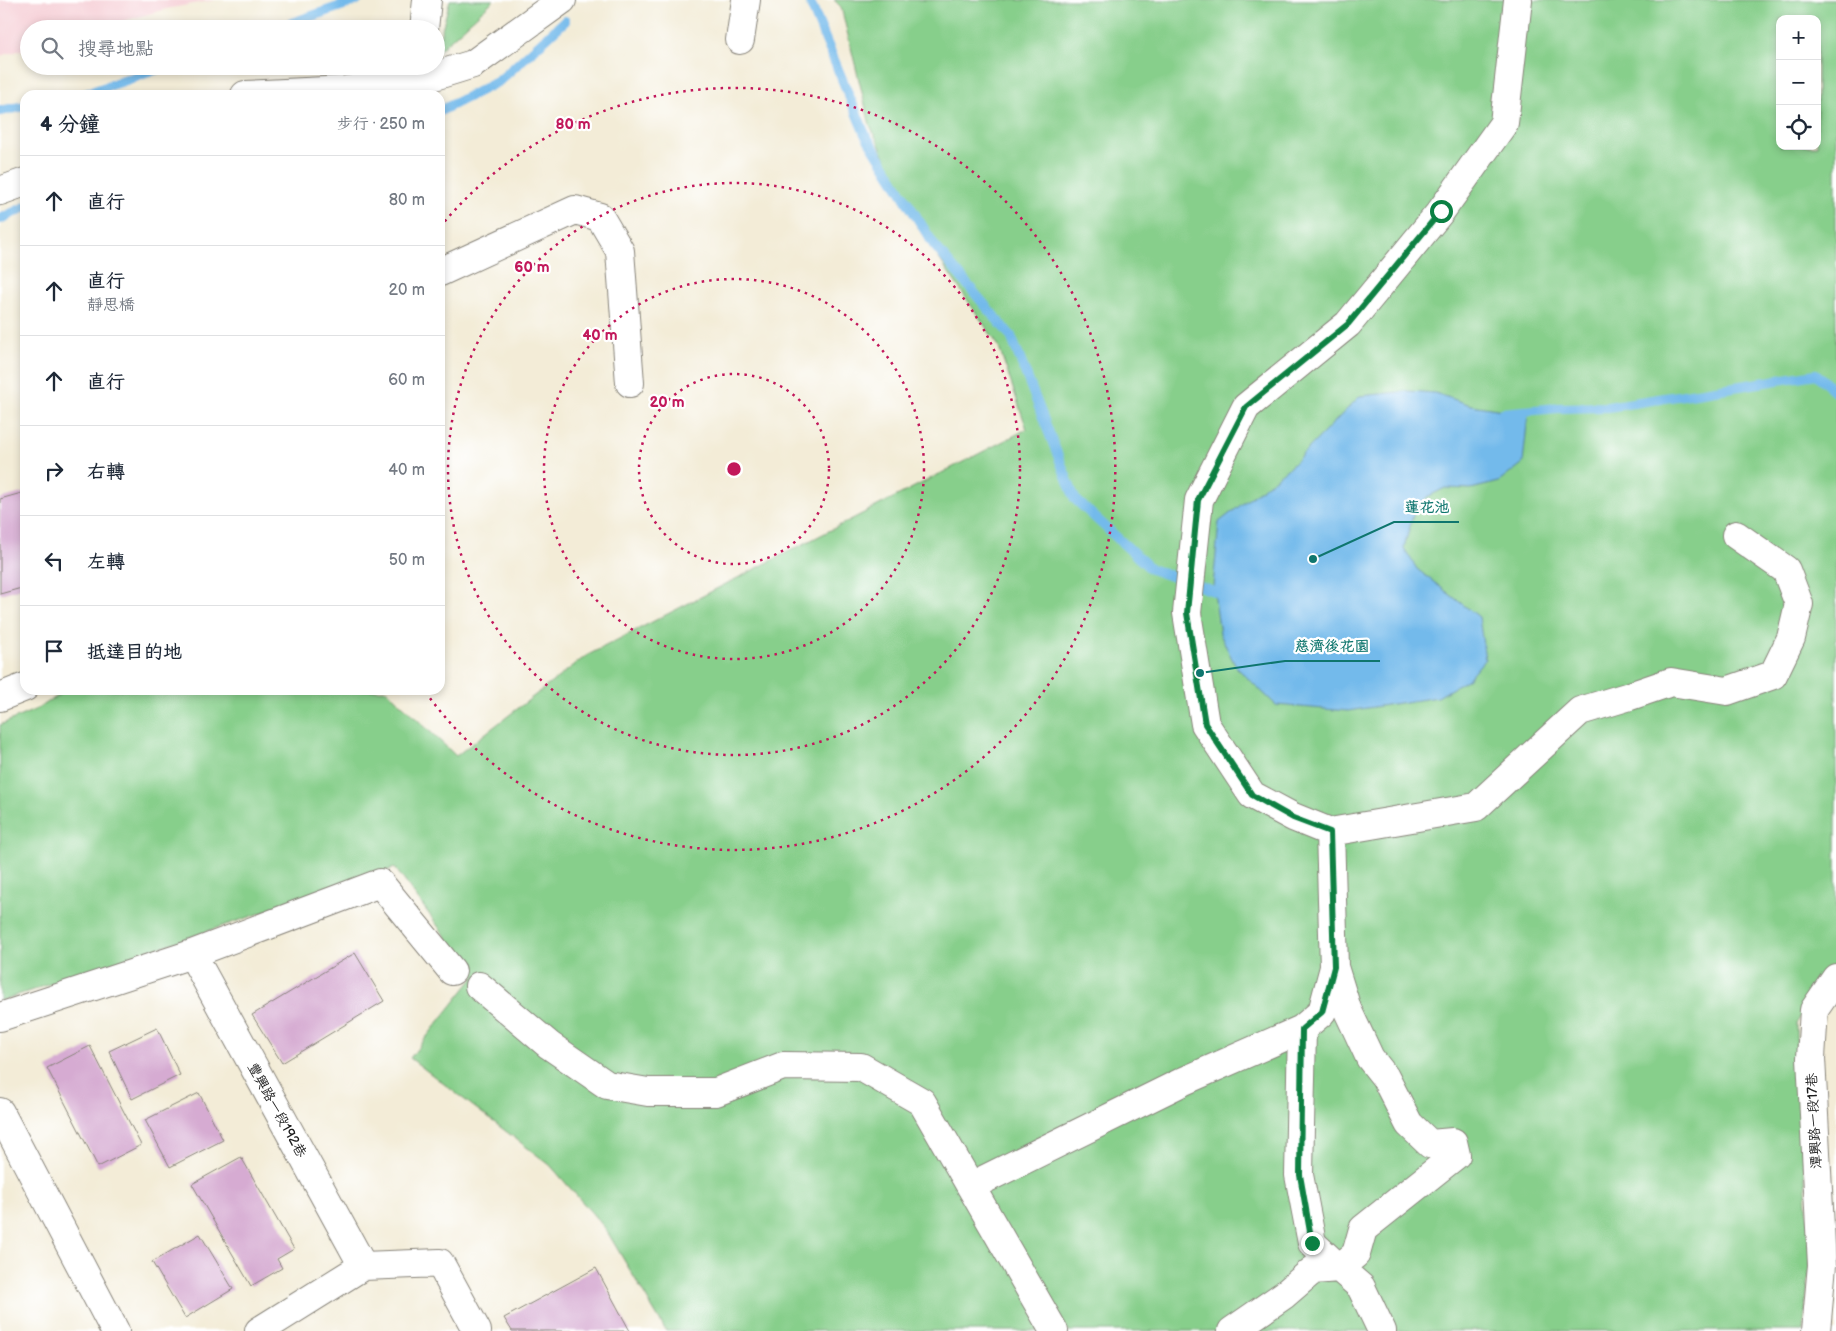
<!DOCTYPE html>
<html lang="zh-TW">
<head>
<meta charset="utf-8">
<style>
	:root { --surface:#fff; --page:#f6f6f7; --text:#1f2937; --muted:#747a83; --line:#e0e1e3 }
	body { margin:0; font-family:"Balsamiq Sans","LXGW WenKai TC",sans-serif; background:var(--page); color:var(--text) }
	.controls { position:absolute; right:15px; top:15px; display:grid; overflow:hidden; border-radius:10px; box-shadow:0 2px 8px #0003 }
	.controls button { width:45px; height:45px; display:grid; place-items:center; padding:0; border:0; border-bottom:1px solid var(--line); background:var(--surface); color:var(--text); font:25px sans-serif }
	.stop { position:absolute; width:15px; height:15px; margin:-11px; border:4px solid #0b8043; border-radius:50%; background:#fff }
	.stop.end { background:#0b8043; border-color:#fff; box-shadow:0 1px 5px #0008 }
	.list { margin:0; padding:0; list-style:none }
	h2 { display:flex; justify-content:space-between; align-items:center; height:65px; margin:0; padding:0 20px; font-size:21px }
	h2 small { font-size:16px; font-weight:400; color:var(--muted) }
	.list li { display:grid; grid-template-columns:32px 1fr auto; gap:15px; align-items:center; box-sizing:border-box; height:90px; padding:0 20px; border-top:1px solid var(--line) }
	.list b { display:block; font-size:19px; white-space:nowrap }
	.list p { margin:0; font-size:16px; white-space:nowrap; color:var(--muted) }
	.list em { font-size:16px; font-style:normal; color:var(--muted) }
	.icon { flex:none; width:28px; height:28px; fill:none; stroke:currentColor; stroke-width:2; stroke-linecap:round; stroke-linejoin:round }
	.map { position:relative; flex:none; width:1836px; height:1331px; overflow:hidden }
	.search { position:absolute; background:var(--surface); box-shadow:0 2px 8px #0003; left:20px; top:20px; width:425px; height:55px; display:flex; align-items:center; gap:12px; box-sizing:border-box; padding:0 18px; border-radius:28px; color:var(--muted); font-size:19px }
	.panel { position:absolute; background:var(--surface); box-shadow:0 2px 8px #0003; left:20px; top:90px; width:425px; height:605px; border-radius:15px }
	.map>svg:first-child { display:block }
	.built { fill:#f6cfd6 }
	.green { fill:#87cf8b; stroke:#527654; fill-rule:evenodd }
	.water { fill:#73baeb; stroke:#486b84 }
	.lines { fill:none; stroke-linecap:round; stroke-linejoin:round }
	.stream { stroke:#73baeb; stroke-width:10 }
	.building { fill:#d6abd2 }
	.minor-casing { stroke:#88847a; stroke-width:30 }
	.minor { stroke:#fff; stroke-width:28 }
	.route { stroke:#0b8043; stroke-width:6 }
	.ring { fill:none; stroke:#c2185b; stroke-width:2.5; stroke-dasharray:2.5 5 }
	.labels { text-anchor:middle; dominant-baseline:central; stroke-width:4.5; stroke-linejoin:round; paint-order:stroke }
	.street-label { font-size:14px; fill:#1c1c1c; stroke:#fff }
	.centre { fill:#c2185b; stroke:#fff; stroke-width:2.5 }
	.ring-label { font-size:15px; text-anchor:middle; font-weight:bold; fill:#c2185b; stroke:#fff; stroke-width:4.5; stroke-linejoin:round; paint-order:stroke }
	.leader { fill:none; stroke:#0f766e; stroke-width:2 }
	.callout-dot { fill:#0f766e; stroke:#fff; stroke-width:2 }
	.callout-label { font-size:15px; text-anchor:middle; font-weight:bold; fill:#0f766e; stroke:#fff; stroke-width:4.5; stroke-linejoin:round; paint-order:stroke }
</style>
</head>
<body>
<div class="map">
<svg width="1836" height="1331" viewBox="0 0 1836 1331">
	<rect width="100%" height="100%" fill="#fff"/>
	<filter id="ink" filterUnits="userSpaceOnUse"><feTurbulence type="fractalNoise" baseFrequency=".02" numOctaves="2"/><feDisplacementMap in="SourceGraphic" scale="10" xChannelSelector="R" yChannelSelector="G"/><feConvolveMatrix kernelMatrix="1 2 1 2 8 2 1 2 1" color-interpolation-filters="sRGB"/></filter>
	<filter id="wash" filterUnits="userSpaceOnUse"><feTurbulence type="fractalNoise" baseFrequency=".0096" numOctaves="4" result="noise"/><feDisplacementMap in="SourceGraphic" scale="20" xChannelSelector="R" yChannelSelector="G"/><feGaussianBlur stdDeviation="1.12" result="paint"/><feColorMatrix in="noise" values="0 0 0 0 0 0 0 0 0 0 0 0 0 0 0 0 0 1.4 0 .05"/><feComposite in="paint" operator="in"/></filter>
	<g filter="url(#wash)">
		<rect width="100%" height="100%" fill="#f3ecd7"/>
		<path class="built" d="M 0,0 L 215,0 L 166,9 L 96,29 L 29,29 L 29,48 L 0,56 Z"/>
		<path class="green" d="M 450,0 L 494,0 L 436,53 L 436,51 Z
			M 834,0 L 1836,0 L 1836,970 L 1823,980 L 1796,1024 L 1797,1068 L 1811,1258 L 1803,1331 L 666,1331 L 605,1228 L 550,1165 L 410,1058 L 475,976 L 395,868 L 0,1001 L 0,725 L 39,708 L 67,690 L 386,690 L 456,756 L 586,656 L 1027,429 L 998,345 L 917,226 L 870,125 L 841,7 ZM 1780,19 L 1817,19 L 1817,146 L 1780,146 Z"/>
		<path class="water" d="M 1409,391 L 1435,393 L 1471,405 L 1528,414 L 1523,463 L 1499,482 L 1471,489 L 1445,488 L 1427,497 L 1414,512 L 1404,548 L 1417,569 L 1479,617 L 1485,659 L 1468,679 L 1438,697 L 1348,711 L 1276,705 L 1236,667 L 1220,634 L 1213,586 L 1219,522 L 1291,466 L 1360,396 Z"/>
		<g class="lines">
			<path class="stream" d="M 809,0 L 865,134 L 934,245 L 1011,336 L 1075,499 L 1151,569 L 1225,595
				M 275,29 L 358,0
				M 83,95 L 166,66
				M 0,111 L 25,106
				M 440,111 L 499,81 L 565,21
				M 0,219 L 25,207
				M 1502,413 L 1558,408 L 1608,407 L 1816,374 L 1836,392"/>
		</g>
		<g id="blocks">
			<path class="building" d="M 25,492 L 25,587 L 0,594 L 0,499 Z
				M 355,953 L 384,1001 L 282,1063 L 252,1015 Z
				M 157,1028 L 180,1075 L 132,1099 L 109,1051 Z
				M 90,1046 L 141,1145 L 98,1167 L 47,1068 Z
				M 199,1093 L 223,1140 L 170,1167 L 145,1120 Z
				M 241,1157 L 294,1249 L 277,1259 L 282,1268 L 251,1286 L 192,1184 Z
				M 200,1234 L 233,1289 L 185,1318 L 152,1262 Z
				M 596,1268 L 630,1331 L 512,1331 L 504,1318 Z"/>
		</g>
	</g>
	<g filter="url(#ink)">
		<use href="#blocks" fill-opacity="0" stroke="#88847a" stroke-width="1"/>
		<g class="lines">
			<g class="minor-casing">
				<path id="minor" d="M 424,29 L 427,0
					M 740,40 L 746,0
					M 245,95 L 346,90 L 418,81 L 473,64 L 562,0
					M 0,191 L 25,182
					M 440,272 L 575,210 L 600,217 L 620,251 L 630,383
					M 0,697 L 25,687
					M 1330,832 L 1476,807 L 1580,711 L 1630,696 L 1671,682 L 1727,691 L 1773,675 L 1791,638 L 1799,604 L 1786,570 L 1736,535
					M 192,954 L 363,1266
					M 1334,967 L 1347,1009 L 1370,1058 L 1385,1077 L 1409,1124 L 1430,1144 L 1453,1142 L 1456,1155 L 1363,1229 L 1356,1254 L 1339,1268 L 1361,1287 L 1382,1331
					M 479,986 L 549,1045 L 607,1085 L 648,1092 L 716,1092 L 783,1066 L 861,1067 L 922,1102 L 1054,1331
					M 0,1017 L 192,954 L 380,883 L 452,971
					M 0,1112 L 115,1331
					M 971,1186 L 1184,1081 L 1302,1029
					M 259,1331 L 363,1266 L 440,1263 L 477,1331
					M 1232,1331 L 1284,1295 L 1313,1270 L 1339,1268 L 1312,1243 L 1299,1175 L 1302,1029 L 1322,1012 L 1334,967 L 1330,832 L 1293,817 L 1252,795 L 1205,724 L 1187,613 L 1199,500 L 1246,407 L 1348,324 L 1441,211 L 1504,123 L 1518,0
					M 1816,1331 L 1822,1265 L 1811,1058 L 1814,1010 L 1836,978"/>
			</g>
			<use href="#minor" class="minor"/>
		</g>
	</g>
	<g class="lines" filter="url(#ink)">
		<path class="route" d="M 1312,1243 L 1300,1175 L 1302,1029 L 1322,1012 L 1334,967 L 1330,832 L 1293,818 L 1252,795 L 1205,724 L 1187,613 L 1198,500 L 1246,407 L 1348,324 L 1441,211"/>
	</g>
	<g class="ring">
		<circle cx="734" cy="469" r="95"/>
		<circle cx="734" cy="469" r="190"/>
		<circle cx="734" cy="469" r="286"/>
		<path d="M440 227A381 381 0 1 1 424 690"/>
	</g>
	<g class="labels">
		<g class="street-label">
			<text transform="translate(277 1110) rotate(61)">豐興路一段192巷</text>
			<text transform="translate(1814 1121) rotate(-93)">潭興路一段17巷</text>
		</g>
	</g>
	<circle cx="734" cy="469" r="8" class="centre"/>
	<g class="ring-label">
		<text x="573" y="129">80 m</text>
		<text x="532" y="272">60 m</text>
		<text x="600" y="340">40 m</text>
		<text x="667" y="407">20 m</text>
	</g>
	<path class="leader" d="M1313 559L1394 522H1459M1200 673L1285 661H1380"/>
	<g class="callout-dot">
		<circle cx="1313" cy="559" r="5"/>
		<circle cx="1200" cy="673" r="5"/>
	</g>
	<g class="callout-label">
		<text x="1427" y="512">蓮花池</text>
		<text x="1332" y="651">慈濟後花園</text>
	</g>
</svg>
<div class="controls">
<button>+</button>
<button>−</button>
<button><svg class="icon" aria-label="locate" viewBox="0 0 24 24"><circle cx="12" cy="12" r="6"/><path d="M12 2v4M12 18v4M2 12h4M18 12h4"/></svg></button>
</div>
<div class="stop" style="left:1441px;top:211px"></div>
<div class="stop end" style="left:1312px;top:1243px"></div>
<div class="search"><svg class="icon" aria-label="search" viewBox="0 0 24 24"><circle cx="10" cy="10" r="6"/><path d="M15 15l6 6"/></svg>搜尋地點</div>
<section class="panel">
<h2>4 分鐘<small>步行 · 250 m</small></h2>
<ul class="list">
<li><svg class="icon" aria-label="ahead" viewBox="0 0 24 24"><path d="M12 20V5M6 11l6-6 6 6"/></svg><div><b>直行</b></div><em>80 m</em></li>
<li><svg class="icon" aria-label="ahead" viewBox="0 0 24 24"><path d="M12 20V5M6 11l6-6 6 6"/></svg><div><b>直行</b><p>靜思橋</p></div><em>20 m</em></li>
<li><svg class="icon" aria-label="ahead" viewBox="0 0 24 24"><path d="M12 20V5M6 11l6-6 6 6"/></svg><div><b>直行</b></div><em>60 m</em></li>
<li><svg class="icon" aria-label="right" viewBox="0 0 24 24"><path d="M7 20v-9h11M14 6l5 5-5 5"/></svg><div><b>右轉</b></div><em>40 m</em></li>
<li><svg class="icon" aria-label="left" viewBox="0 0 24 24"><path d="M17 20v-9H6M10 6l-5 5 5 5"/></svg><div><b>左轉</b></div><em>50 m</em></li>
<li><svg class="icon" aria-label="arrive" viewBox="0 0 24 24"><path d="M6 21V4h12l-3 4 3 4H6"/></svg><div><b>抵達目的地</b></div></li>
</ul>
</section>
</div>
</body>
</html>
